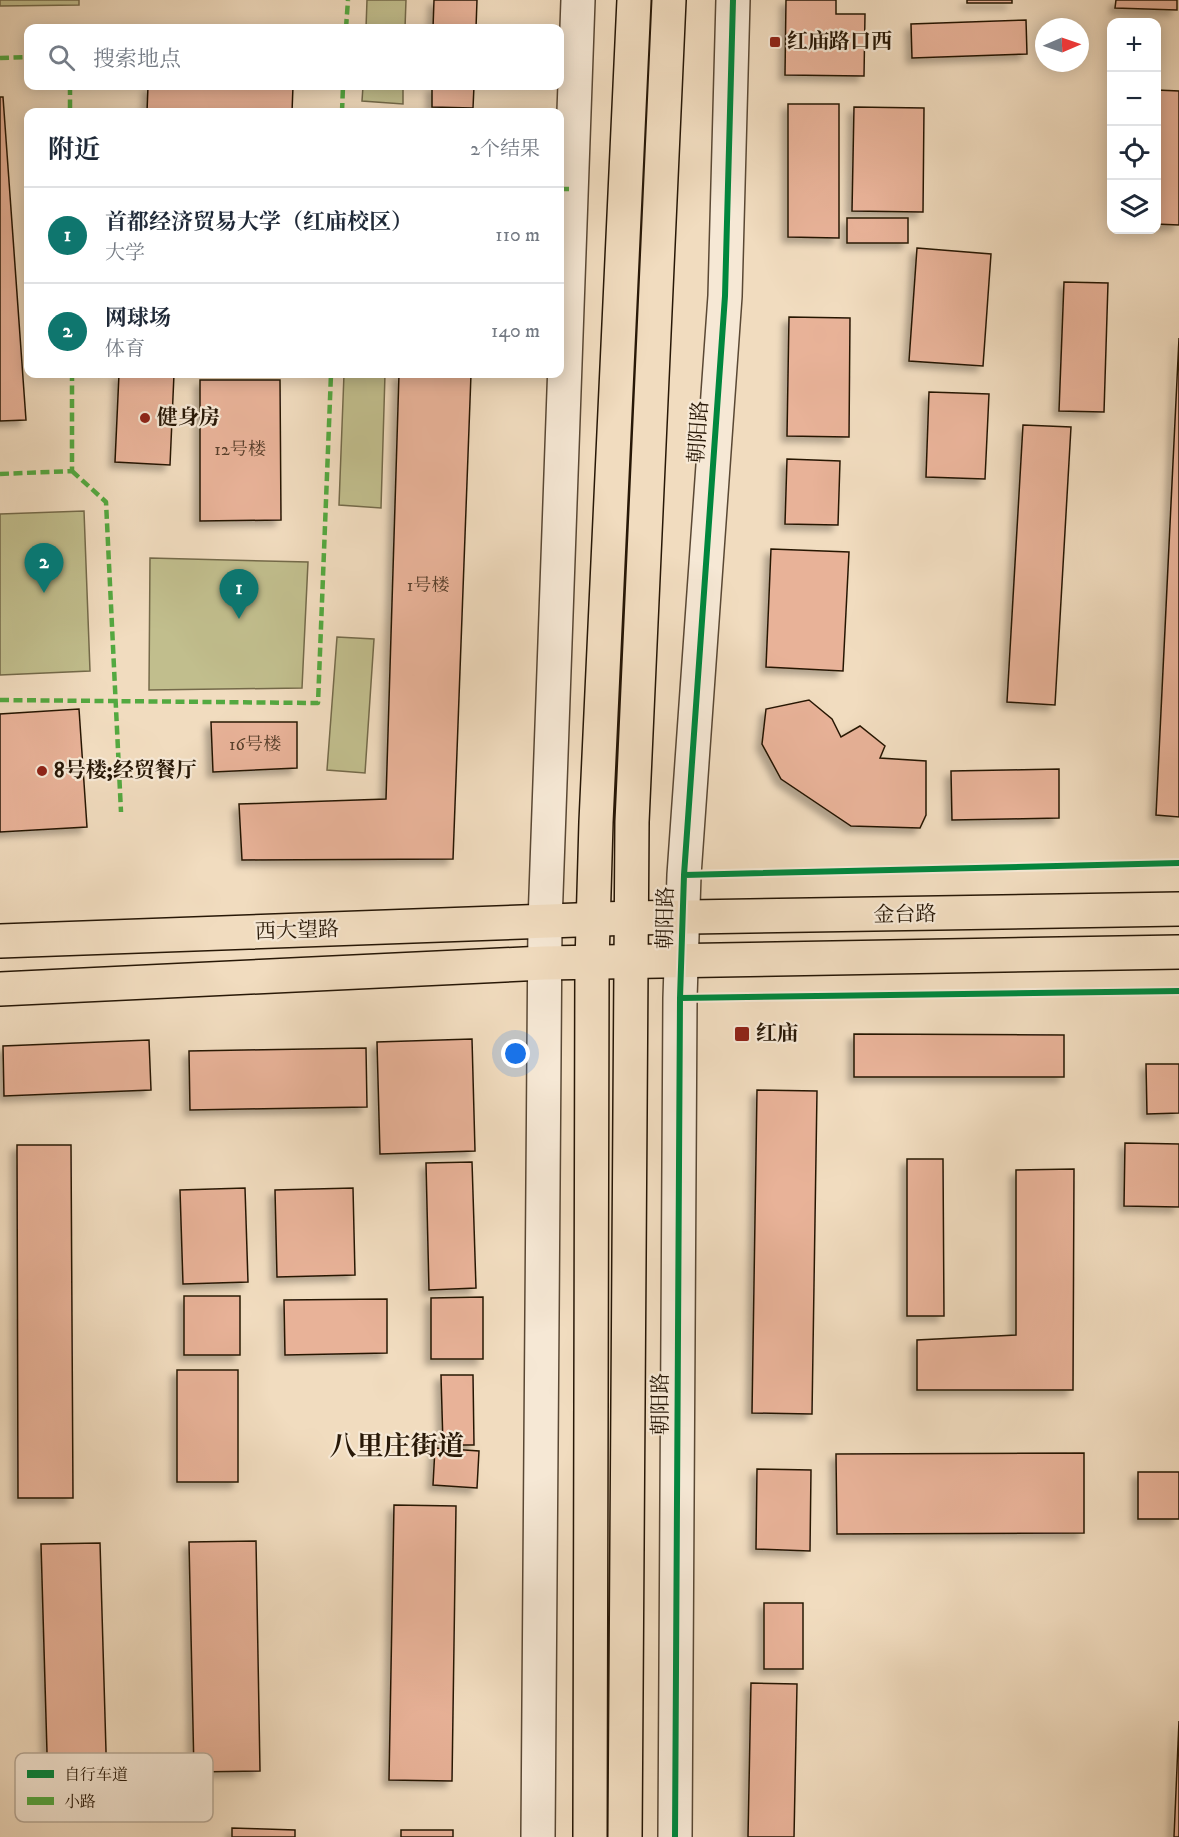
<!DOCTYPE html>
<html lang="zh">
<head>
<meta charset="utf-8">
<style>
	:root { --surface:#fff; --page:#f2f2f3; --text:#1f2937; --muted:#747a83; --line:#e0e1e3; --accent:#0f766e }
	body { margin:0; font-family:"IM FELL DW Pica","Noto Serif SC",serif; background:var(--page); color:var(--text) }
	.controls { position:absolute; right:18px; top:18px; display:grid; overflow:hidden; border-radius:12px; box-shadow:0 3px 15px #0003 }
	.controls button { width:54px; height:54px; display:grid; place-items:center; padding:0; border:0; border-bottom:2px solid var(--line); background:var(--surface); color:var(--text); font:30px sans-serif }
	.compass { position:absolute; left:1035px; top:18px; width:54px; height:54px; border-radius:50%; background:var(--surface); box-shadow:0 3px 15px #0003; rotate:88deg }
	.you { position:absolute; left:516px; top:1054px; width:21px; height:21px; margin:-15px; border:4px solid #fff; border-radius:50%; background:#1a73e8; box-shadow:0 0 0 9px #1a73e833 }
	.badge { display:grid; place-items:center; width:39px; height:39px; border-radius:50%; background:var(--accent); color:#fff; font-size:20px; font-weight:700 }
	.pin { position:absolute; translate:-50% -50px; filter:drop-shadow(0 2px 3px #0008) }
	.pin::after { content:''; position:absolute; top:32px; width:21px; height:18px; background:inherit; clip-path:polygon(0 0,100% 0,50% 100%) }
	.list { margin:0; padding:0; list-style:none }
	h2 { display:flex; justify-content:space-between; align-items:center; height:78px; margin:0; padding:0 24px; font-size:26px }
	h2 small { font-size:20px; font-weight:400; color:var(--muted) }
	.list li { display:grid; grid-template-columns:39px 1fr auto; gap:18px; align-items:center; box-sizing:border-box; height:96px; padding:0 24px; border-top:2px solid var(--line) }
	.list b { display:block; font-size:22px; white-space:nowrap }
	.list p { margin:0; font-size:20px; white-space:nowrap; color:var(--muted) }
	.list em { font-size:20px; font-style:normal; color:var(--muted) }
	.icon { flex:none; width:33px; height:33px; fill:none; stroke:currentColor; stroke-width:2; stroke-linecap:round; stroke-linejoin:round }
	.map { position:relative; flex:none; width:1179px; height:1837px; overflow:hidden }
	.search { position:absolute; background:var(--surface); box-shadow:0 3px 15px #0003; left:24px; top:24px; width:540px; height:66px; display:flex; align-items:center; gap:15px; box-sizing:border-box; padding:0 21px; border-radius:12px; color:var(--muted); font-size:22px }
	.panel { position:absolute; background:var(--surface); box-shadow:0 3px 15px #0003; left:24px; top:108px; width:540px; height:270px; border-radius:12px }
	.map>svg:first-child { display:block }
	.green { fill:#c1be8d; stroke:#746a4a; stroke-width:1.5 }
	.building { fill:#e8b298; stroke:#271706; stroke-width:1.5; filter:url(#shadow) }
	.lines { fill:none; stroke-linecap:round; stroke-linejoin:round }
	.minor-casing { stroke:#5a4834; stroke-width:36 }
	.major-casing { stroke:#271706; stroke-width:36 }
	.highway-casing { stroke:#271706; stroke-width:36 }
	.minor { stroke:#f6e8d5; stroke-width:33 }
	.major { stroke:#f1dcbf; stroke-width:33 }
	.highway { stroke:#f1dcbf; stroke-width:33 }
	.quiet { stroke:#53a940; stroke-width:4.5; stroke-dasharray:9 4.5; stroke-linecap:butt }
	.cycleway-casing { stroke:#f6e8d5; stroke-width:10 }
	.cycleway { stroke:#00873e; stroke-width:6 }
	.poi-dot { fill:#8f2418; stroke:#f6e8d5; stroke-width:2 }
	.labels { text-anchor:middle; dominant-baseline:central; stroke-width:4.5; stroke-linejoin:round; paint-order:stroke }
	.number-label { font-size:18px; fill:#573e2a }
	.poi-label { font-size:21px; font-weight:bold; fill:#271706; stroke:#f6e8d5; text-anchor:start }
	.street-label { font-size:21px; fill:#271706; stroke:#f6e8d5 }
	.district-label { font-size:27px; font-weight:bold; fill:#271706; stroke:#f6e8d5 }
	.key { fill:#f6e8d5; stroke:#b8a997; stroke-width:1.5 }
	.key-label { font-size:16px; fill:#271706 }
</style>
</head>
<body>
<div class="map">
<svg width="1179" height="1837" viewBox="0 0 1179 1837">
	<defs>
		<filter id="shadow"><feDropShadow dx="-5.5" dy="5.5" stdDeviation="3" flood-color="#0004"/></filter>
	</defs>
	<rect width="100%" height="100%" fill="#f1dcbf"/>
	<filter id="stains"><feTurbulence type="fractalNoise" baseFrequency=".00333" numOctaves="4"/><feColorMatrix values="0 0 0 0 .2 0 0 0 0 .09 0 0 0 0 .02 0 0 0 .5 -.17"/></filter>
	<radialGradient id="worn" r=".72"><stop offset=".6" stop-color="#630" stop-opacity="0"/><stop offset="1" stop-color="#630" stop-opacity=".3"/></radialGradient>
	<path class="green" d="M 0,0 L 79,0 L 79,5 L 0,6 Z
		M 367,0 L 406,0 L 405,28 L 366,28 Z
		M 363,86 L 403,86 L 403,104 L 362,101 Z
		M 344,374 L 385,374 L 381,508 L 339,505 Z
		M 84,511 L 90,671 L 0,675 L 0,514 Z
		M 150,558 L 308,562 L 302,688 L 149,690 Z
		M 337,637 L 374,639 L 365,773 L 327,770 Z"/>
	<path class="building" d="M 434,0 L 477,0 L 476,28 L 433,28 Z
		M 786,0 L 836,0 L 836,14 L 865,14 L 864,76 L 785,75 Z
		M 967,0 L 1012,0 L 1012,3 L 967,3 Z
		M 1116,0 L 1177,0 L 1177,10 L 1115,8 Z
		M 1026,20 L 1027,54 L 912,58 L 911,24 Z
		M 148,86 L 293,86 L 292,112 L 147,112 Z
		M 432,86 L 474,86 L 473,108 L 432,107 Z
		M 1156,90 L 1179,91 L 1179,225 L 1156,224 Z
		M 0,97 L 3,97 L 26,420 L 0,421 Z
		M 788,104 L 839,104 L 839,238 L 788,237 Z
		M 854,107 L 924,108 L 923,212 L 852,211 Z
		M 847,218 L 908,218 L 908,243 L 847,243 Z
		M 917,248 L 991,254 L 983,366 L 909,361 Z
		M 1064,282 L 1108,283 L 1104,412 L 1059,411 Z
		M 789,317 L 850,318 L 849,437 L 787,436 Z
		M 1179,338 L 1179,817 L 1156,815 Z
		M 119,374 L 174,374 L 170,465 L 115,462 Z
		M 399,374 L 471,374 L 453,859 L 242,860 L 239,804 L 386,799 Z
		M 200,380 L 280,380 L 281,520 L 200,521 Z
		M 929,392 L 989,394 L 985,479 L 926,477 Z
		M 1023,425 L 1071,427 L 1055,705 L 1007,702 Z
		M 787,459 L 840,461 L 838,525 L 785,524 Z
		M 771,549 L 849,552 L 843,671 L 766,667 Z
		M 809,700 L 832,719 L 841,737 L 860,726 L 885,746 L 880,758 L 926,761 L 926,815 L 920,828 L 851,826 L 781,779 L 762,744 L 766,709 Z
		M 79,709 L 87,827 L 0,832 L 0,714 Z
		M 211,722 L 297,722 L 297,768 L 213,772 Z
		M 1059,769 L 1059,818 L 952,820 L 951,771 Z
		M 854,1034 L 1064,1035 L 1064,1077 L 854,1077 Z
		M 472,1039 L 475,1151 L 380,1154 L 377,1042 Z
		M 149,1040 L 151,1090 L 4,1096 L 3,1046 Z
		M 366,1048 L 367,1107 L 190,1110 L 189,1051 Z
		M 1146,1064 L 1179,1064 L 1179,1113 L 1147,1114 Z
		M 757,1090 L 817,1091 L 812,1414 L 752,1413 Z
		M 1125,1143 L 1179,1144 L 1179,1207 L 1124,1206 Z
		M 17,1145 L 71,1145 L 73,1498 L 18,1498 Z
		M 907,1159 L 943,1159 L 944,1316 L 907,1316 Z
		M 472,1162 L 476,1288 L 429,1290 L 426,1163 Z
		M 1074,1169 L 1073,1390 L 917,1390 L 917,1340 L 1016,1335 L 1016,1170 Z
		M 245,1188 L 248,1282 L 183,1284 L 180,1190 Z
		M 353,1188 L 355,1275 L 277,1277 L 275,1190 Z
		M 184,1296 L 240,1296 L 240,1355 L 184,1355 Z
		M 483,1297 L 483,1359 L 431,1359 L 431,1298 Z
		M 387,1299 L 387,1353 L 285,1355 L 284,1300 Z
		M 177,1370 L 238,1370 L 238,1482 L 177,1482 Z
		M 441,1375 L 473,1375 L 474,1445 L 443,1445 Z
		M 435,1448 L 479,1451 L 477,1488 L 433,1485 Z
		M 1084,1453 L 1084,1533 L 837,1534 L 836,1454 Z
		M 757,1469 L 811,1470 L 810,1551 L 756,1549 Z
		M 1138,1472 L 1179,1472 L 1179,1519 L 1138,1519 Z
		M 394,1505 L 456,1506 L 452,1781 L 389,1780 Z
		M 256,1541 L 260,1771 L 194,1772 L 189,1542 Z
		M 100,1543 L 107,1786 L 48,1787 L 41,1544 Z
		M 764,1603 L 803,1603 L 803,1669 L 764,1669 Z
		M 751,1683 L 797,1684 L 794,1837 L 748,1837 Z
		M 1179,1721 L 1179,1837 L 1174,1837 Z
		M 232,1828 L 295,1830 L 295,1837 L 232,1837 Z
		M 401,1830 L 453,1830 L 453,1837 L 401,1837 Z"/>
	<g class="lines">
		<g class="minor-casing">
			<path id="minor" d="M 538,1837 L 545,922 L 578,0
				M 675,1837 L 680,998 L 684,875 L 725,296 L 733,0"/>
		</g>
		<g class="major-casing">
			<path id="major" d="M 0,941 L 631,918 L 1179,909
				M 0,989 L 544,963 L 1179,952"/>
		</g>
		<g class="highway-casing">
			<path id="highway" d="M 590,1837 L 592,962 L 596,822 L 634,0
				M 625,1837 L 632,822 L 669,0"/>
		</g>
		<use href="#minor" class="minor"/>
		<use href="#major" class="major"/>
		<use href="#highway" class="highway"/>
		<path class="quiet" d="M 346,28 L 348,0
			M 0,58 L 28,57
			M 70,86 L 70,112
			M 342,112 L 343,86
			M 560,189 L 571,189
			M 72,471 L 106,502 L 121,812
			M 0,474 L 72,471 L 72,374
			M 0,700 L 318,703 L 331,374"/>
		<g class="cycleway-casing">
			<path id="cycleway" d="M 684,875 L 1179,863
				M 680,998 L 1179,991
				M 675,1837 L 680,998 L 684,875 L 725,296 L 733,0"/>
		</g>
		<use href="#cycleway" class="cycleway"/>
	</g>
	<g class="poi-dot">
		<rect x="769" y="36" width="12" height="12" rx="3"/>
		<circle cx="145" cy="418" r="6"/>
		<circle cx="42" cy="771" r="6"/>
		<rect x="734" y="1026" width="16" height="16" rx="3"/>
	</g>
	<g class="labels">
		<g class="number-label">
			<text x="240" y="450">12号楼</text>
			<text x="428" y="586">1号楼</text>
			<text x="255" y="745">16号楼</text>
		</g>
		<g class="poi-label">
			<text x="787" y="42">红庙路口西</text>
			<text x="157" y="418">健身房</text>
			<text x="54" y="771">8号楼;经贸餐厅</text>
			<text x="756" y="1034">红庙</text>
		</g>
		<g class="street-label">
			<text transform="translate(699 432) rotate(-86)">朝阳路</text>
			<text transform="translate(905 915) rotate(-1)">金台路</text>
			<text transform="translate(666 918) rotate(-89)">朝阳路</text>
			<text transform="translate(297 931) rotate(-2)">西大望路</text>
			<text transform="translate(661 1404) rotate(-90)">朝阳路</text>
		</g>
		<g class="district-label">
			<text x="397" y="1447">八里庄街道</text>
		</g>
	</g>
	<rect x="15" y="1753" width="198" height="69" rx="9" class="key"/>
	<rect x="27" y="1770" width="27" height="8" fill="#00873e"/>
	<rect x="27" y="1797" width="27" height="8" fill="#53a940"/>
	<g class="key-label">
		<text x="64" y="1780">自行车道</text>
		<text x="64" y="1807">小路</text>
	</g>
	<rect width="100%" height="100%" filter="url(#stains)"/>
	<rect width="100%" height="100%" fill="url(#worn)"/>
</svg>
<div class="controls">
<button>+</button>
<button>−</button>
<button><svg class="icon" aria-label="locate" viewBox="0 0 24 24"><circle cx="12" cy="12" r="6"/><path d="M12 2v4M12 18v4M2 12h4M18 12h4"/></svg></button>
<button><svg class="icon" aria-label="layers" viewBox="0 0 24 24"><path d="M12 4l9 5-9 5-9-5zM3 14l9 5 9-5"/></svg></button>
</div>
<svg class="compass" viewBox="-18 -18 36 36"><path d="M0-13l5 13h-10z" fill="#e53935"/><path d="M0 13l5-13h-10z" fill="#747a83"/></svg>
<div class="you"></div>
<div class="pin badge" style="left:239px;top:619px">1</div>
<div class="pin badge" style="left:44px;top:593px">2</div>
<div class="search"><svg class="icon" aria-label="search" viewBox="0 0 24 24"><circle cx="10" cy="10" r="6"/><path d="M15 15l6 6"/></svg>搜索地点</div>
<section class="panel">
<h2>附近<small>2个结果</small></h2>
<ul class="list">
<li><span class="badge">1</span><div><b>首都经济贸易大学（红庙校区）</b><p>大学</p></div><em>110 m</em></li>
<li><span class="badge">2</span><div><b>网球场</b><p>体育</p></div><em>140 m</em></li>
</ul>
</section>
</div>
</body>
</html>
